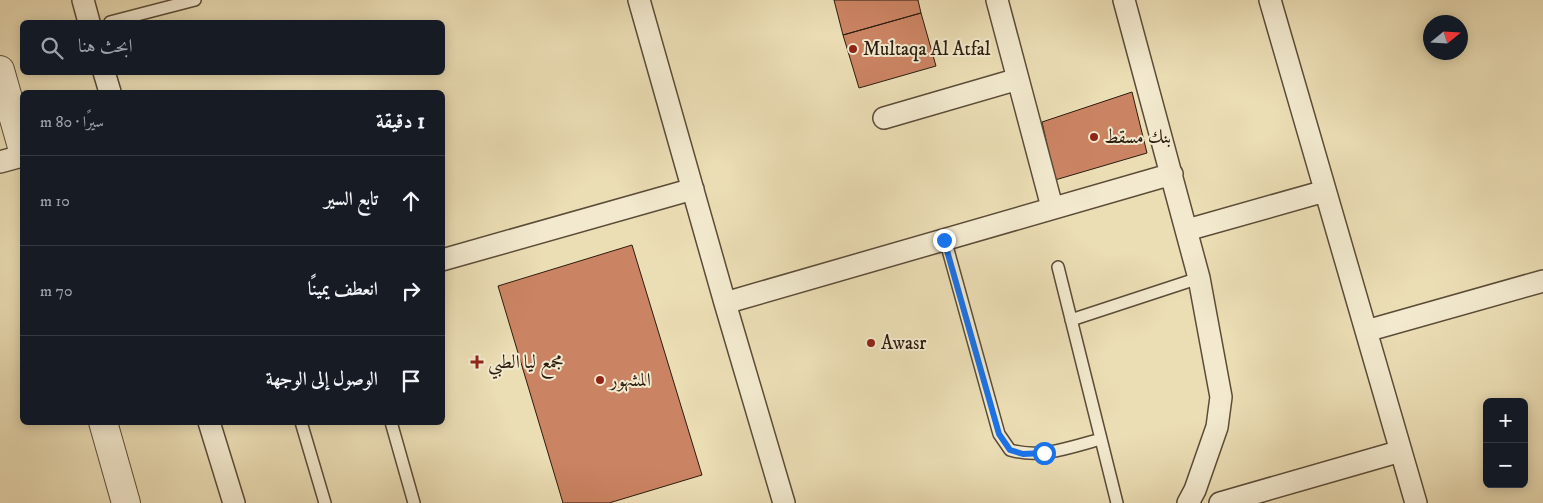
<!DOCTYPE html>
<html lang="ar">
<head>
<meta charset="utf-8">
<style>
	:root { --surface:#171b24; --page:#242831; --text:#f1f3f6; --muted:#9ea1a6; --line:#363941 }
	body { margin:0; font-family:"IM FELL DW Pica",Amiri,serif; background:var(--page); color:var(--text); direction:rtl }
	.controls { position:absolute; right:15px; bottom:15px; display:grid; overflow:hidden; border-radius:8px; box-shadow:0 2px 12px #0003 }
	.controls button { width:45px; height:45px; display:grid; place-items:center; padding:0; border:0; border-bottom:1px solid var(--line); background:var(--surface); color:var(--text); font:25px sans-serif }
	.compass { position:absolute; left:1423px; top:15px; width:45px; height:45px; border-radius:50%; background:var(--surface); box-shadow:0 2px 12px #0003; rotate:72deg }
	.stop { position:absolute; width:15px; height:15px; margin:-11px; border:4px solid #1a73e8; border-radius:50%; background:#fff }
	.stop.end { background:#1a73e8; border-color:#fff; box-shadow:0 1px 5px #0008 }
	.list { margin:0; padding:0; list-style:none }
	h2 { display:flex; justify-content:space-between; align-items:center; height:65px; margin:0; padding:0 20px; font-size:21px }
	h2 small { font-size:16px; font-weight:400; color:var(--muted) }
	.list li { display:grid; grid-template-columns:32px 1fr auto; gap:15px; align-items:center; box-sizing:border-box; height:90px; padding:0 20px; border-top:1px solid var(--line) }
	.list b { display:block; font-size:19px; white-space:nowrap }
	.list em { font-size:16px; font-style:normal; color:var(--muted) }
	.icon { flex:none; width:28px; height:28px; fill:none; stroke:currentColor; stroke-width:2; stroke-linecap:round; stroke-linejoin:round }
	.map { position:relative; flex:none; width:1543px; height:503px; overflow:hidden; direction:ltr }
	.search { position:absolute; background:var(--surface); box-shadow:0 2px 12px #0003; left:20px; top:20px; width:425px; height:55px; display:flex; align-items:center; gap:12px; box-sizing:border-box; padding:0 18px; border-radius:8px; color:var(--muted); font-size:19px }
	.panel { position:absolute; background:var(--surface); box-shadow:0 2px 12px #0003; left:20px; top:90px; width:425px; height:335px; border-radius:8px; direction:rtl }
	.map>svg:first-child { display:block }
	.building { fill:#cb8463; stroke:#2b1c0e }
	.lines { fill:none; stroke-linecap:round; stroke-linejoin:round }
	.service-casing { stroke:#5b4c38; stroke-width:14 }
	.minor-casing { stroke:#5b4c38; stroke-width:24 }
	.tertiary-casing { stroke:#5b4c38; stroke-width:30 }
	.service { stroke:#f2e9ce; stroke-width:11 }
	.minor { stroke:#f2e9ce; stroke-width:21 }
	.tertiary { stroke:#f2e9ce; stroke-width:28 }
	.route { stroke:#1a73e8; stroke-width:6 }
	.poi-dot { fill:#8f2418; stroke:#f2e9ce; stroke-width:2 }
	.labels { text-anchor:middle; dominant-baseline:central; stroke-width:4; stroke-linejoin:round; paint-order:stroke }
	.poi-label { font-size:19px; fill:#2b1c0e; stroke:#f2e9ce; text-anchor:start }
</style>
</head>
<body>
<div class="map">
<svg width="1543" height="503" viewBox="0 0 1543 503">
	<rect width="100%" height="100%" fill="#ebddb4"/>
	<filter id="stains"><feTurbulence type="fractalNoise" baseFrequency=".004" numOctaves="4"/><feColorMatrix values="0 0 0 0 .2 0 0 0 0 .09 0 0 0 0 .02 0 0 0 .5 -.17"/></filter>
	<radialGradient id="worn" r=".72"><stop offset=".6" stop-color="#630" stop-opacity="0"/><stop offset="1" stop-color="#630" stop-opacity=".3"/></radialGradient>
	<path class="building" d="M 834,0 L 918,0 L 921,13 L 843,35 Z
		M 921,13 L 936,66 L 859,88 L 843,35 Z
		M 1132,92 L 1147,153 L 1055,180 L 1042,122 Z
		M 632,245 L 702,475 L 609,503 L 563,503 L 498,286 Z"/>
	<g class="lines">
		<g class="service-casing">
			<path id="service" d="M 110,22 L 195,0
				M 945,239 L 999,434 L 1010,450 C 1041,459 1071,447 1101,439
				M 1058,267 L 1117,503
				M 1071,320 L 1199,278
				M 301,422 L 325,503
				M 391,422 L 414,503"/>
		</g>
		<g class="minor-casing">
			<path id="minor" d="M 83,0 L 89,22
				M 639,0 L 725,303 L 784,503
				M 997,0 L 1052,207
				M 1124,0 L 1199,278 L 1221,397 L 1217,427 L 1195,490 L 1188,503
				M 1270,0 L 1416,503
				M 104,72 L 110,92
				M 884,118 L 1018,79
				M 0,162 L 22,156
				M 1187,230 L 1325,191
				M 442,260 L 693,189
				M 725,303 L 1172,174
				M 1366,331 L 1543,281
				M 209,422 L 234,503
				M 1220,503 L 1401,451"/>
		</g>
		<g class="tertiary-casing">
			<path id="tertiary" d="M 0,70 L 22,147
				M 103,422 L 126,503"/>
		</g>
		<use href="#service" class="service"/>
		<use href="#minor" class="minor"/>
		<use href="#tertiary" class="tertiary"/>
	</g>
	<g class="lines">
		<path class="route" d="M 944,240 L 999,434 L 1010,450 L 1023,454 L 1044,453"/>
	</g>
	<g class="poi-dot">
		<circle cx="853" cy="49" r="5"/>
		<circle cx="1094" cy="137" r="5"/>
		<circle cx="871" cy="343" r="5"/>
		<path d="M474.5 354.5h5v5h5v5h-5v5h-5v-5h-5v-5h5z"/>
		<circle cx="600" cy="380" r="5"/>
	</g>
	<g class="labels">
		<g class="poi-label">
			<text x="863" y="49">Multaqa Al Atfal</text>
			<text x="1104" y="137">بنك مسقط</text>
			<text x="881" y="343">Awasr</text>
			<text x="488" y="362">مجمع ليا الطبي</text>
			<text x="610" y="380">المشهور</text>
		</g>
	</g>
	<rect width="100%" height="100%" filter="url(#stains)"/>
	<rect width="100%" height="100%" fill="url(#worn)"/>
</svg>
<div class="controls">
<button>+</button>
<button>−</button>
</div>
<svg class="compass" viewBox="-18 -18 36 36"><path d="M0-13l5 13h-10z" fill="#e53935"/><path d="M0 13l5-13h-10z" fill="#9ea1a6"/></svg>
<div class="stop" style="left:1044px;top:453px"></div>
<div class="stop end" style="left:944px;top:240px"></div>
<div class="search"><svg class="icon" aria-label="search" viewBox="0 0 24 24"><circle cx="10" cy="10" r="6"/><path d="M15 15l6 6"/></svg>ابحث هنا</div>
<section class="panel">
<h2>1 دقيقة<small>سيرًا · 80 m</small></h2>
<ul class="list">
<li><svg class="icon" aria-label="ahead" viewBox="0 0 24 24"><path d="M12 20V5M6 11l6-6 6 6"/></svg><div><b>تابع السير</b></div><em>10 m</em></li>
<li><svg class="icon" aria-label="right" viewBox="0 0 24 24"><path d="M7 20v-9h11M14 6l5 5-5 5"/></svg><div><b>انعطف يمينًا</b></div><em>70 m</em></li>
<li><svg class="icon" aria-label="arrive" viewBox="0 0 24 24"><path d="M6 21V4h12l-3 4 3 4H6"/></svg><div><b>الوصول إلى الوجهة</b></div></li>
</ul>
</section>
</div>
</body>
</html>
